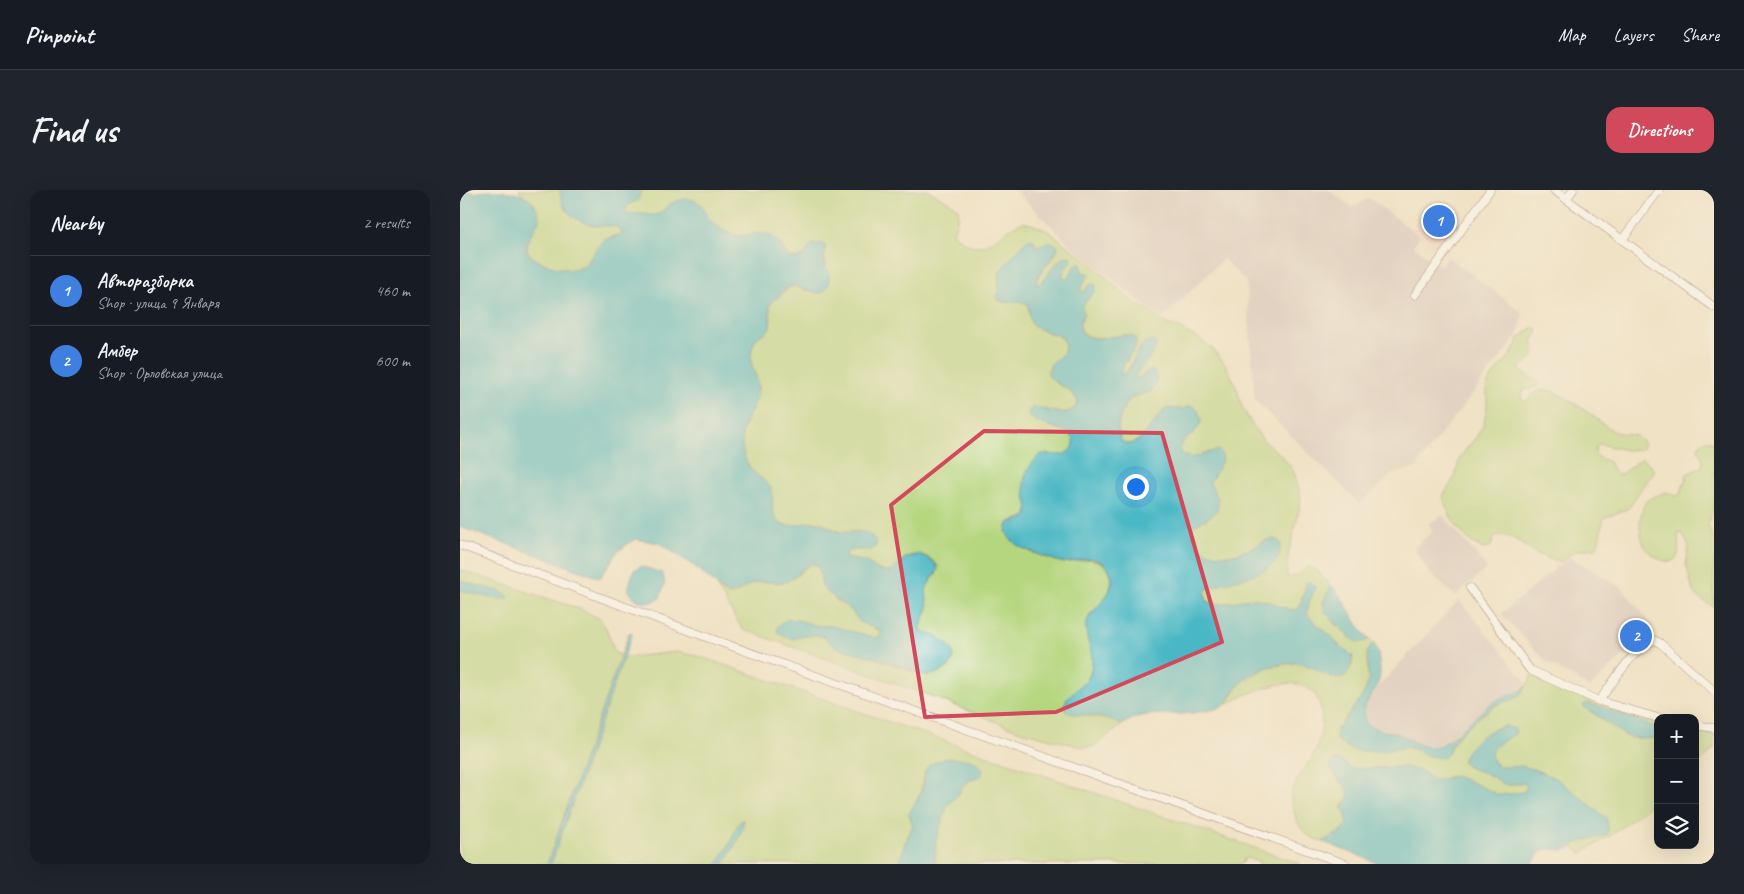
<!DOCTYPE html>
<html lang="en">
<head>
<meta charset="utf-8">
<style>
	:root { --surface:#171b24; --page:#20242c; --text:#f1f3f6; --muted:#9ea1a6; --line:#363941; --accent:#d1495b }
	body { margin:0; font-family:Caveat,sans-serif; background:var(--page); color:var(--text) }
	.controls { position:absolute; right:15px; bottom:15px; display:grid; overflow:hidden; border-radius:10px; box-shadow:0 5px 20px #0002 }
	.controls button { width:45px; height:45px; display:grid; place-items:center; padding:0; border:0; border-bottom:1px solid var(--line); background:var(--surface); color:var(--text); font:25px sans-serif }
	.you { position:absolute; left:675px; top:296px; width:18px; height:18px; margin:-12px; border:4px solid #fff; border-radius:50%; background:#1a73e8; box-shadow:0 0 0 8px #1a73e833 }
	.badge { display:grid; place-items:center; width:32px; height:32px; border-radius:50%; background:var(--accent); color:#fff; font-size:16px; font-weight:700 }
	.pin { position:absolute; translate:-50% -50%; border:2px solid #fff; box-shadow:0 1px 5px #0006 }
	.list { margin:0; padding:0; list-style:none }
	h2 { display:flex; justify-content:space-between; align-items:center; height:65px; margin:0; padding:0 20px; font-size:21px }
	h2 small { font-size:16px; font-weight:400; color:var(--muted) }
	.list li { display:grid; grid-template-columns:32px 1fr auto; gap:15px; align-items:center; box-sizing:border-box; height:70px; padding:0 20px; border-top:1px solid var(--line) }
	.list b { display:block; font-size:19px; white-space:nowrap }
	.list p { margin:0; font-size:16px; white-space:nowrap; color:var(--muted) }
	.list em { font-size:16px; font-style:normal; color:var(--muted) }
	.icon { flex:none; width:28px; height:28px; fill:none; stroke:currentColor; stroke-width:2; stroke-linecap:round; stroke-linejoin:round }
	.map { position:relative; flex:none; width:1254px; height:674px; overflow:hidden; border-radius:15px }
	header { display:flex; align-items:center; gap:30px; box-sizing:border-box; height:70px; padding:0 25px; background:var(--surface); border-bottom:1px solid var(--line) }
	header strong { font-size:24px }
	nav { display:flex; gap:28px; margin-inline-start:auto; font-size:18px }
	.intro { display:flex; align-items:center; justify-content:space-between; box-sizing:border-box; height:120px; padding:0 30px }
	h1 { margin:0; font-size:35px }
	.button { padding:12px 22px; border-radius:15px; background:var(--accent); color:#fff; font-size:18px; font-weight:700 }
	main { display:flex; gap:30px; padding:0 30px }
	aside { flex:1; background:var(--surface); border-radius:15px; box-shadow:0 5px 20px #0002 }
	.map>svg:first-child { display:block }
	.built { fill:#f5d2c3 }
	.industrial { fill:#d1bfbd }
	.green { fill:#b5d67e; stroke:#807a54 }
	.water { fill:#49b7c5; stroke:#4a6b78 }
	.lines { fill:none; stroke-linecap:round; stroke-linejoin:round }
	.minor-casing { stroke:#633c42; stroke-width:9 }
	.minor { stroke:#fff; stroke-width:8 }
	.marked { fill:none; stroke:#d1495b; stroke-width:4; stroke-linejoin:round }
</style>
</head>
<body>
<header>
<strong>Pinpoint</strong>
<nav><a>Map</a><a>Layers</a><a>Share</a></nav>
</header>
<div class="intro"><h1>Find us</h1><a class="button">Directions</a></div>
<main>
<aside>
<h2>Nearby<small>2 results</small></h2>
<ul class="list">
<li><span class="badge" style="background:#3f7fe0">1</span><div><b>Авторазборка</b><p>Shop · улица 9 Января</p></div><em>460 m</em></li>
<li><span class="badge" style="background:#3f7fe0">2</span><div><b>Амбер</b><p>Shop · Орловская улица</p></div><em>600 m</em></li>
</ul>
</aside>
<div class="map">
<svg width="1254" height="674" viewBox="0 0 1254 674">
	<rect width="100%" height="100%" fill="#f7f3e8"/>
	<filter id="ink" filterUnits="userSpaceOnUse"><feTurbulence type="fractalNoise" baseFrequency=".02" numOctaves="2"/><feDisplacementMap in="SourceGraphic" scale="10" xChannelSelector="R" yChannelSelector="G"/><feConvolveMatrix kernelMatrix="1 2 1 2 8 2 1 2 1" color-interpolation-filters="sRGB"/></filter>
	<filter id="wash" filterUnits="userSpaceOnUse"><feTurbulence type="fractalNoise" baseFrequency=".0096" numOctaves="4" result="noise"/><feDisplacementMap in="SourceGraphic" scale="20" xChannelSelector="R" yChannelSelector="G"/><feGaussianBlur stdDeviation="1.12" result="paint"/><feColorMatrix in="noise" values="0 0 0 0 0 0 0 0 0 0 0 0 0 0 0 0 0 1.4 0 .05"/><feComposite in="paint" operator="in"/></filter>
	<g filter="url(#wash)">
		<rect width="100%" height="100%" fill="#f0e2c5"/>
		<path class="built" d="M 967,10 L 1001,35 L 981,63 L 952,41 Z"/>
		<path class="industrial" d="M 555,0 L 869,0 L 892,17 L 909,8 L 960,46 L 953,56 L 980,76 L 988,67 L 1063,123 L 1058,145 L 955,278 L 931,285 L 900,314 L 795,210 L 786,91 L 763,69 L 702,129 L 611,56 Z
			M 983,325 L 1027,378 L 996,406 L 969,383 L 954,358 L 973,341 L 968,334 Z
			M 1109,367 L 1161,397 L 1193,436 L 1130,498 L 1087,472 L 1041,424 Z
			M 999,410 L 1067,493 L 1048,507 L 1031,514 L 994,546 L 974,556 L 961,555 L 934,542 L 913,537 L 909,534 L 905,527 L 904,521 L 916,499 Z"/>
		<path class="green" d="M 59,0 L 100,0 L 104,18 L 134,36 L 151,35 L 157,37 L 161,41 L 162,44 L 144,49 C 137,56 132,68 125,75 C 111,86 75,74 67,61 L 68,48 L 77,33 Z
			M 181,0 L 468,0 L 491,13 L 498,19 L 498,27 L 493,43 C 522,74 538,41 563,32 L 574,35 L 588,41 L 635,77 L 670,110 L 689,121 L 704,133 L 720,138 L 737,148 L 753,159 L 765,174 L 775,193 L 782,217 L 792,235 L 803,250 L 821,265 L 831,277 L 835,285 L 841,308 L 840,316 L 827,370 L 827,387 C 836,389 841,381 848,376 L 856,380 L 871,395 L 870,430 L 894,451 L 906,451 L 909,449 L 913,453 C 902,465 911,485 906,499 C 901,513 875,534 876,549 L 899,561 L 921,561 L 945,557 L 987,565 C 995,545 1013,532 1030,519 C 1046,508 1065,509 1071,486 L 1074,486 L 1137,514 L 1198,531 L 1198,538 L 1128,513 L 1124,517 L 1169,548 L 1190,549 L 1198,547 L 1198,609 L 1153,644 L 1121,663 L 1113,657 L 1116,653 L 1146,645 L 1148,640 L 1147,630 C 1127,612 1099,587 1073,579 C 1059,575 1047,580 1035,574 C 1021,553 1052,552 1056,540 C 1052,539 1049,536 1045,536 C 1030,537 1006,557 1002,571 L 1007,577 L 1026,583 L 1042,593 L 1050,595 L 1059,593 L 1065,593 L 1067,597 L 1064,602 L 1039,605 L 1004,589 L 990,586 L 982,590 L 973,590 L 965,583 L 946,577 L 892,579 L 881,571 L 874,570 L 875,587 L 885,595 L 889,603 L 888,610 L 883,613 L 881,618 C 901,637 871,644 863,652 C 846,646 841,642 835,625 C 834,620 832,615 831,610 C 831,591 848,577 855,562 C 864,542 868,504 842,495 C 823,488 783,504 766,515 L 779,495 L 807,477 L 838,473 L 854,478 L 892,475 L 893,466 L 879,456 L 872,447 L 853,431 L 847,423 L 849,412 L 855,399 L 854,395 L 843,403 L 840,417 L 836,420 C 821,420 811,409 794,409 C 779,409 760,418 747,411 L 745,402 L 748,398 L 816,370 L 819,365 L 821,354 L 806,350 C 788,361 758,374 740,357 C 734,352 731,345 733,336 C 746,327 753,330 758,312 L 750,292 L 758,279 L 762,266 L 759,261 L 748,262 L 732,268 L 722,264 C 717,254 727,248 735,242 L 729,216 L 722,219 L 705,219 L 678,251 L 670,254 L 662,252 C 654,239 661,219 671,208 L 687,203 L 694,181 L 687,181 L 676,190 L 675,186 L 683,173 L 679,159 C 675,168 670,182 661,186 L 662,177 L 670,166 L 666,144 C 651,148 614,155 621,129 C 622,124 621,117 623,113 C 627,107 633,104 636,98 L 628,96 L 623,103 L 621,102 L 621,98 L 629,84 L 622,83 L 621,73 L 618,73 L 608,89 L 603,89 C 601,83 607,74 611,67 L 607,66 L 596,73 L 580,94 L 576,95 C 578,78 597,71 598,56 L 578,57 L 574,51 L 565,52 L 539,87 L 537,110 C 548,116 556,110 567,113 L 572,133 C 575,135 578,138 582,140 C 595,147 608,143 604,163 L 591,174 L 587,182 L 599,195 L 608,199 L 618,211 L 615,218 L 602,223 L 575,217 L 568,221 C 574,226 580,232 587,235 C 594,239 626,243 611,260 C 604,268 595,265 586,263 L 565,305 L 568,316 L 567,326 L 550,332 L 570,362 L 603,373 L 630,369 L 641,372 L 648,378 L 652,388 L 649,404 L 629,426 C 629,441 636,475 629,486 C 622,498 608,503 604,517 L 607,522 C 625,527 644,526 662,535 L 635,556 L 622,557 L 557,540 L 471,506 L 282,439 L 257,397 L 268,405 L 276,404 L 285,396 L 299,392 L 310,392 L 337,386 L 348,375 L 355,374 L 360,380 L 361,392 L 376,410 L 391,420 L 400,432 L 421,441 L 421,445 L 416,448 L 368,435 L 357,436 L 338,430 L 324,447 C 344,452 355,436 372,454 L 467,486 L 480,482 L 492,472 L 479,447 L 464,442 L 461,440 C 461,432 465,428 467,421 C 469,412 463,406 467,397 C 471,389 477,385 478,376 C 469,364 452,360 441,372 C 438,375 435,381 430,382 C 421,384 413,375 405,372 C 399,370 392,369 386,368 L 386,364 C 391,356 402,359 411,360 L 416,357 L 400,341 L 380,342 L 360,332 L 352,332 L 328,336 L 319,333 C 308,321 315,312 311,301 C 305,285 288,285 283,261 C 277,233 294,224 298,200 C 299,189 292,180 291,170 C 290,165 293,152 297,148 C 302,143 307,143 310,136 C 313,128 308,120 311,113 L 328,98 L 334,96 L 347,101 L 366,97 L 369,87 L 364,70 L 366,57 C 341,67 333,79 318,50 C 295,48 271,50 253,33 C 247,28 245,19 240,13 L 211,13 L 197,25 L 165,23 L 168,15 L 178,10 Z
			M 1072,138 L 1077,138 L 1078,141 L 1072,151 C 1078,169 1071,168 1059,179 C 1065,186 1074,187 1079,194 L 1075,197 L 1064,200 L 1061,205 L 1062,210 L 1068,211 C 1071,206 1075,200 1082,200 C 1101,199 1135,229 1152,240 C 1163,247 1180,240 1184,256 L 1180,260 L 1166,260 L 1140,254 L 1136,256 L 1135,263 L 1140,268 L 1149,272 L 1153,280 L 1158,285 C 1166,283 1172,273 1182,269 L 1191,275 L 1194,280 L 1193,284 L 1182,297 L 1169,318 L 1144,328 C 1140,338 1141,348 1136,358 L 1117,360 L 1100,372 C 1092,369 1083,367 1076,363 C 1064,357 1050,341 1035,346 L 1031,356 L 1023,359 C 1003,349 988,328 983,306 L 995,287 L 1000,267 L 1017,246 L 1024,234 L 1027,217 L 1027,195 L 1034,184 L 1050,166 L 1060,147 Z
			M 1248,250 L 1254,252 L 1254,318 L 1248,334 L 1254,351 L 1254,417 L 1240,409 L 1233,401 L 1226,374 L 1229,356 L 1222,343 L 1218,344 C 1218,351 1220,361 1217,367 C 1211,378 1193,366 1187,360 C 1178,348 1177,319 1189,309 C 1194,306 1201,304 1207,302 L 1217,306 L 1221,303 L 1227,284 L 1242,277 L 1243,270 L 1238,259 L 1240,254 Z
			M 0,380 L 120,419 L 140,429 L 146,438 L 155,463 L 161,465 L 87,674 L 0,674 L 0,399 L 6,402 L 39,401 L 0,391 Z
			M 217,462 L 241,467 L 841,674 L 799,674 L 797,670 L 785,668 L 782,674 L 475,674 L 476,650 L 487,616 L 498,605 L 505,593 L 520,586 L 465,581 L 461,602 L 449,624 L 453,635 L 445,653 L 439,674 L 263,674 C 272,660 280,647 284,631 L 282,630 L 278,634 L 268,657 L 257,674 L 91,674 L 164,466 L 169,467 Z
			M 1235,542 L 1254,544 L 1254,559 L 1235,578 Z"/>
		<path class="water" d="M 0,0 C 6,0 13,4 19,2 C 37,0 63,0 74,14 C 77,19 80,23 79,29 C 76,41 65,47 67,61 C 75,74 111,86 125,75 C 132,68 137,56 144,49 L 159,46 L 162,43 L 157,37 C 149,35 141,37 133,35 C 115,32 100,19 100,0 L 181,0 L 178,10 L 168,15 L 164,21 L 166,23 L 197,25 C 208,19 212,9 227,9 C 242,9 243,21 251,31 C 255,36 264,42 270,44 C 287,50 296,38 311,46 C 321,50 325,74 339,68 C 345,66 347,58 353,54 L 364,54 C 367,60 363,66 364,73 C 365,78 369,82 369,88 C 367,117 345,95 333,96 C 325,97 316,108 311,113 C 307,121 313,131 309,139 C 306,144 300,144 297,148 C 293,152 290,165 291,170 C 292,180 299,189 298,200 C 294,224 277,233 283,261 C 285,270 289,279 296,285 C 300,289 307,292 310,297 C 316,309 308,321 319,333 C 332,339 342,332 354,332 C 364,332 370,340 380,342 C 395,346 404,335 416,351 L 416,357 C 407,364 396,356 386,363 L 386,368 L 406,372 L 418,380 L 430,382 L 446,368 L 460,364 L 475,373 L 478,380 L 468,395 L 466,401 L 468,418 L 462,431 L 461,440 L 464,442 L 479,447 L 493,460 L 494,468 L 490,476 L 480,482 L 467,486 L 415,467 L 380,459 L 372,454 L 363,446 L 353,445 L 332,449 L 317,442 L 318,436 L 328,429 L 338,430 L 357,436 L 372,436 L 416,448 L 421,445 L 421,441 L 400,432 L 391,420 L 367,402 L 362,396 L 360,380 L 355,374 C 344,374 338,386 328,391 C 318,395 307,390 297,392 C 285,395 279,403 268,405 L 234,376 L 199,353 L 175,349 L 157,362 L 140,388 L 0,337 Z
			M 570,49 L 573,50 L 577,57 C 585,52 591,49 598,57 C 594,71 577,79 576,95 C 590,91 592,71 608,66 L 611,68 L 612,71 L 604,80 L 603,89 L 608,89 L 614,77 L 620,72 L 622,83 L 628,82 L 629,84 L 621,98 L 621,102 L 623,103 L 631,94 L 636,95 L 635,101 L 622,116 L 624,124 L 619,134 C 623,162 662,138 676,148 C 679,163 659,171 661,186 C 675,179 674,155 690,150 L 696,153 C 697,164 679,176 675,188 L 677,190 L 684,183 L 692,180 L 695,182 L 697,192 L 692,201 C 686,204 678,203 672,207 C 664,212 657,232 658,241 C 658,245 660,249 662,252 L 670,254 C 687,249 694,228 708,218 L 722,219 L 732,216 C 737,218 738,220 740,225 C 747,242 720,245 720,261 C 730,274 744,263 757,260 L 761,263 L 763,269 L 750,292 C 751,298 758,304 758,311 C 760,327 743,329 733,336 C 731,345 734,352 740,357 C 753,369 777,366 792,358 C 801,354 811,344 820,352 C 827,385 769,390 748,398 L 745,403 L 747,411 C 760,418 779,409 794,409 C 811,409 821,420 836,420 L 840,417 L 846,393 L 849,392 L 854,395 L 855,399 L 849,412 L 847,423 L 853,431 L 872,447 L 879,456 L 893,466 C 887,507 866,481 846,475 C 840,473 834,473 827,473 C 809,476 793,481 779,494 C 771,503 770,516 757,519 C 746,521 735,523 723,524 C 701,525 681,521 662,535 C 653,531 643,527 634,526 C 623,525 616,526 605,521 C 600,505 626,497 630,484 C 637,463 624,451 626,434 C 632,418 649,410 652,393 C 653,388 651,382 648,378 C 633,359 616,375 601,372 C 595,371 589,368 583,366 C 568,360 554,358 546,342 L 548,333 L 562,329 L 568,325 C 568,317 566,311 565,304 C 561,287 569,275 581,264 L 603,265 L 613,258 L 614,252 L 613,248 L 606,241 L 577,232 L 569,226 L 568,221 L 575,217 C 588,220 610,230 618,214 C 616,198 596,197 588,185 L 591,174 L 604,163 C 610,137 585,147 573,135 C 567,129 571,119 567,113 C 556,110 547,116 537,109 L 540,81 L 565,52 Z
			M 181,376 L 202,383 C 207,391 203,399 200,408 C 187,417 173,412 168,398 L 174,380 Z
			M 0,391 L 39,401 L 48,406 L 49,409 C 33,409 15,406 0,399 Z
			M 871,395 C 887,411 893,433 909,449 C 904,453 899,453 894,451 L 865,422 L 863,412 Z
			M 171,442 L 172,444 L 91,674 L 87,674 L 169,443 Z
			M 913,453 C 918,459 919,464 919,471 C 920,478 921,486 918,493 C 915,503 903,514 904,525 C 905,538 921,540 931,542 C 945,544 955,556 970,557 C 991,557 1015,524 1032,513 C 1043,506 1056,505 1066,496 C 1060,512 1042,510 1031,518 C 1023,524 997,545 993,552 C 989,558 989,565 983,568 L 969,566 L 948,557 L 921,561 L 899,561 L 890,559 L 877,550 L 876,544 L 877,539 C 885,529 908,502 909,490 C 910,478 902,464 913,453 Z
			M 1125,513 L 1141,517 L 1198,538 L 1198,547 C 1172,553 1160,543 1141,528 C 1136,524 1130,521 1124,517 L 1123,515 Z
			M 1046,536 L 1055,539 L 1056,542 C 1050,552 1021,554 1035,574 L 1043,577 L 1063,576 L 1089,585 L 1100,591 L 1146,628 L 1148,638 L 1147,645 L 1116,653 C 1104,667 1093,654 1082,661 C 1078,664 1075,670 1072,674 L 920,674 L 863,652 C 868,647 875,647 881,642 C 891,635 886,624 881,617 L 888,610 L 889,601 L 870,579 L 870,574 L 874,570 L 881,571 L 892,579 L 946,577 L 961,581 L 971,589 L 978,590 L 995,586 L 1018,595 L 1039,605 L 1064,602 L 1067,597 L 1065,593 C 1059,592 1055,595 1049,595 C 1042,595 1037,589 1031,586 C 1022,580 1009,581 1003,572 C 1006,554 1029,539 1046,536 Z
			M 487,568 C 500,569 517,567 523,580 L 521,586 L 505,593 L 498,605 L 487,616 L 476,650 L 475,674 L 439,674 L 445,653 L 453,635 L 449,624 C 453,617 458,610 461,603 C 469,580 457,576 487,568 Z
			M 283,630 C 285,642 270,664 263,674 L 257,674 L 268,657 L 278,634 Z"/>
	</g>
	<g filter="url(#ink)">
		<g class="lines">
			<g class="minor-casing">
				<path id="minor" d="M 1094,0 L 1254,117
					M 1106,9 L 1113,0
					M 1162,50 L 1199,0
					M 955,105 L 1030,0
					M 0,355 L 249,448 L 886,674
					M 1010,398 L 1070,480 L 1139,511 L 1198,528
					M 1139,511 C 1153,493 1173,458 1194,450 L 1200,453 L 1254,501
					M 1235,535 L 1254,538"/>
			</g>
			<use href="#minor" class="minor"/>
		</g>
	</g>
	<path d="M0 0H1254V674H0ZM 524,241 L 702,243 L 762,452 L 596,522 L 465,527 L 431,315 Z" fill="#f0e2c5" fill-opacity=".55" fill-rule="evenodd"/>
	<path class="marked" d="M 524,241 L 702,243 L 762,452 L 596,522 L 465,527 L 431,315 Z"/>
</svg>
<div class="controls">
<button>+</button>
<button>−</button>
<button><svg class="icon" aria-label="layers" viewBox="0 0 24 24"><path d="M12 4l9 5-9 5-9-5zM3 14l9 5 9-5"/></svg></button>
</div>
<div class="you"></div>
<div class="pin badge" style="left:979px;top:31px;background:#3f7fe0">1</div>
<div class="pin badge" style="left:1176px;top:446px;background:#3f7fe0">2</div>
</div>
</main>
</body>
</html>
